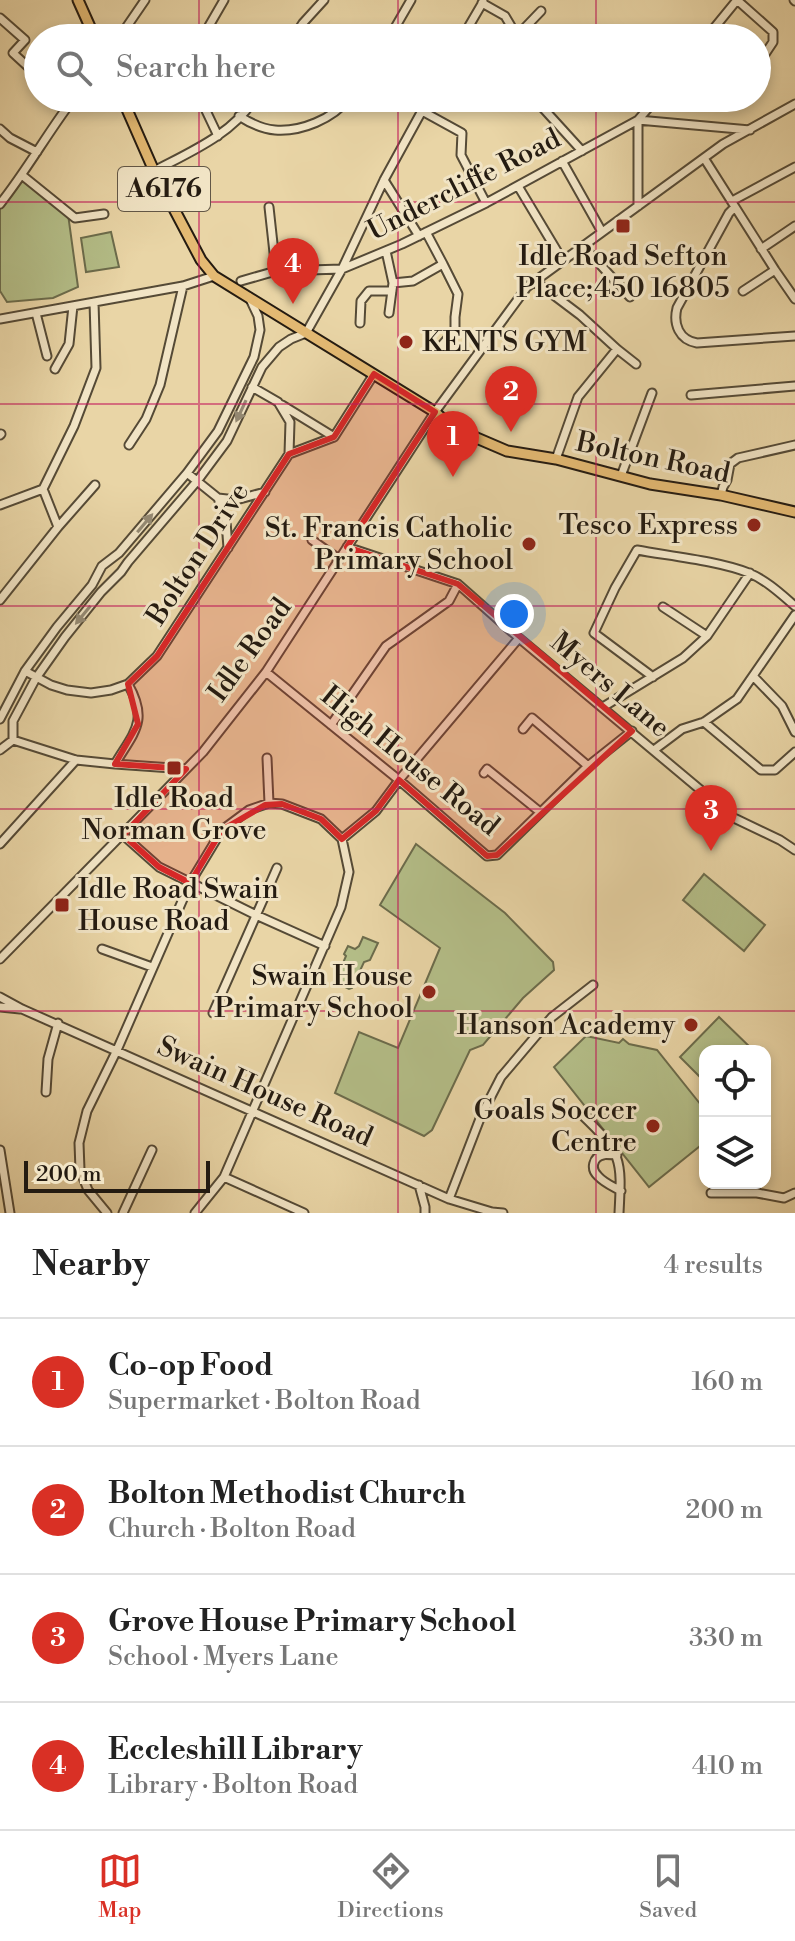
<!DOCTYPE html>
<html lang="en">
<head>
<meta charset="utf-8">
<style>
	:root { --surface:#fff; --page:#f6f6f6; --text:#222; --muted:#767676; --line:#e0e0e0; --accent:#d93025 }
	body { margin:0; font-family:"Libre Bodoni",serif; background:var(--page); color:var(--text) }
	.controls { position:absolute; right:24px; bottom:24px; display:grid; overflow:hidden; border-radius:16px; box-shadow:0 4px 12px #0003 }
	.controls button { width:72px; height:72px; display:grid; place-items:center; padding:0; border:0; border-bottom:2px solid var(--line); background:var(--surface); color:var(--text); font:40px sans-serif }
	.scale { position:absolute; left:24px; bottom:20px; width:186px; box-sizing:border-box; padding-left:8px; border:4px solid #241b11; border-top:0; font-size:22px; line-height:28px; white-space:nowrap; color:#241b11; -webkit-text-stroke:6px #f1e4c5; paint-order:stroke }
	.you { position:absolute; left:514px; top:614px; width:28px; height:28px; margin:-20px; border:6px solid #fff; border-radius:50%; background:#1a73e8; box-shadow:0 0 0 12px #1a73e833 }
	.badge { display:grid; place-items:center; width:52px; height:52px; border-radius:50%; background:var(--accent); color:#fff; font-size:26px; font-weight:700 }
	.pin { position:absolute; translate:-50% -66px; filter:drop-shadow(0 2px 4px #0008) }
	.pin::after { content:''; position:absolute; top:42px; width:28px; height:24px; background:inherit; clip-path:polygon(0 0,100% 0,50% 100%) }
	.list { margin:0; padding:0; list-style:none }
	h2 { display:flex; justify-content:space-between; align-items:center; height:104px; margin:0; padding:0 32px; font-size:34px }
	h2 small { font-size:26px; font-weight:400; color:var(--muted) }
	.list li { display:grid; grid-template-columns:52px 1fr auto; gap:24px; align-items:center; box-sizing:border-box; height:128px; padding:0 32px; border-top:2px solid var(--line) }
	.list b { display:block; font-size:30px; white-space:nowrap }
	.list p { margin:0; font-size:26px; white-space:nowrap; color:var(--muted) }
	.list em { font-size:26px; font-style:normal; color:var(--muted) }
	.icon { flex:none; width:44px; height:44px; fill:none; stroke:currentColor; stroke-width:2; stroke-linecap:round; stroke-linejoin:round }
	.map { position:relative; flex:none; width:795px; height:1213px; overflow:hidden }
	.search { position:absolute; background:var(--surface); box-shadow:0 4px 12px #0003; left:24px; right:24px; top:24px; height:88px; display:flex; align-items:center; gap:20px; box-sizing:border-box; padding:0 28px; border-radius:44px; color:var(--muted); font-size:30px }
	.sheet { height:616px; background:var(--surface) }
	nav { display:flex; justify-content:space-around; align-items:center; box-sizing:border-box; height:112px; border-top:2px solid var(--line); background:var(--surface); font-size:22px; color:var(--muted) }
	nav a { display:grid; justify-items:center; gap:4px }
	nav .on { color:var(--accent) }
	.map>svg:first-child { display:block }
	.green { fill:#b4be88; stroke:#6c6c4c; stroke-width:2 }
	.lines { fill:none; stroke-linecap:round; stroke-linejoin:round }
	.minor-casing { stroke:#554a36; stroke-width:11 }
	.major-casing { stroke:#241b11; stroke-width:13 }
	.minor { stroke:#f1e4c5; stroke-width:7 }
	.major { stroke:#e4ba73; stroke-width:9 }
	.oneway { fill:#958a74 }
	.marked { fill:#d62828; fill-opacity:0.2; stroke:#d62828; stroke-width:6; stroke-linejoin:round }
	.grid { fill:none; stroke:#c2185b; stroke-width:2; stroke-opacity:0.55 }
	.poi-dot { fill:#8f2418; stroke:#f1e4c5; stroke-width:3 }
	.labels { text-anchor:middle; dominant-baseline:central; stroke-width:6; stroke-linejoin:round; paint-order:stroke }
	.shield { fill:#f1e4c5; stroke:#625747; stroke-width:2 }
	.shield-label { font-size:26px; font-weight:bold; fill:#241b11 }
	.street-label { font-size:28px; fill:#241b11; stroke:#f1e4c5 }
	.poi-label { font-size:28px; fill:#241b11; stroke:#f1e4c5; text-anchor:end }
</style>
</head>
<body>
<div class="map">
<svg width="795" height="1213" viewBox="0 0 795 1213">
	<rect width="100%" height="100%" fill="#e9d5a6"/>
	<filter id="stains"><feTurbulence type="fractalNoise" baseFrequency=".0025" numOctaves="4"/><feColorMatrix values="0 0 0 0 .2 0 0 0 0 .09 0 0 0 0 .02 0 0 0 .5 -.17"/></filter>
	<radialGradient id="worn" r=".72"><stop offset=".6" stop-color="#630" stop-opacity="0"/><stop offset="1" stop-color="#630" stop-opacity=".3"/></radialGradient>
	<path class="green" d="M 23,176 L 68,214 L 78,287 L 53,298 L 7,302 L 0,291 L 0,204 Z
		M 111,232 L 119,267 L 86,272 L 81,238 Z
		M 416,844 L 505,913 L 553,962 L 554,970 L 523,998 L 483,1045 L 470,1050 L 432,1130 L 424,1136 L 335,1093 L 359,1032 L 398,1048 L 440,948 L 380,905 Z
		M 704,874 L 765,925 L 744,951 L 683,900 Z
		M 363,937 L 378,943 L 370,960 L 364,962 L 352,988 L 349,989 L 335,982 L 346,956 L 344,954 L 348,946 L 355,949 L 359,946 Z
		M 719,1017 L 754,1051 L 705,1051 L 705,1082 L 680,1057 Z
		M 586,1036 L 619,1043 L 623,1039 L 629,1044 L 657,1050 L 705,1110 L 705,1142 L 649,1187 L 554,1067 Z"/>
	<g class="lines">
		<g class="minor-casing">
			<path id="minor" d="M 737,0 L 773,32 L 773,42 L 761,60
				M 794,0 L 795,1
				M 482,3 L 505,16 L 518,38
				M 0,18 L 25,40 L 13,53 L 38,76
				M 517,36 L 541,11
				M 119,38 L 145,0
				M 202,38 L 224,0
				M 293,38 L 303,23 L 324,0
				M 389,38 L 411,0
				M 462,38 L 483,2
				M 706,38 L 737,0
				M 200,98 L 218,136
				M 542,107 L 582,151
				M 422,111 L 462,133 L 461,155 L 486,203
				M 239,116 C 250,123 262,129 275,130 C 301,132 333,119 349,98
				M 0,129 L 10,138 L 37,152
				M 704,158 L 775,270 L 795,299
				M 562,161 L 602,232
				M 154,171 C 190,152 233,134 255,98
				M 23,176 L 75,218 L 104,214
				M 384,180 L 419,236
				M 518,186 L 563,261
				M 732,201 L 795,167
				M 0,204 C 27,170 48,132 74,98
				M 638,206 L 638,120 L 657,98
				M 269,207 L 276,271
				M 735,207 L 729,213 L 677,308 C 673,324 679,340 697,343 L 795,336
				M 426,232 L 443,264
				M 583,246 L 630,297
				M 761,249 L 795,226
				M 386,251 L 393,283
				M 241,281 L 276,271 L 342,269 L 402,244 L 486,203 L 638,120 L 750,130
				M 535,281 L 580,315 L 617,349 L 636,364
				M 743,291 L 775,270
				M 36,313 L 47,356
				M 389,313 L 393,283 L 413,281 L 443,264 L 458,294 L 455,317 L 455,330 L 441,346
				M 0,319 L 183,286 L 214,276
				M 360,323 L 361,301 L 369,291 L 392,291
				M 55,369 L 69,344 L 73,306
				M 252,387 L 278,402 L 290,422 L 289,454
				M 691,395 L 795,386
				M 282,405 L 334,437
				M 0,435 L 1,434
				M 129,445 L 146,419 L 160,385 L 183,286
				M 556,459 L 578,397 L 617,349
				M 187,473 L 218,498 L 226,521 L 228,548
				M 621,476 L 652,393
				M 721,495 L 723,487 L 727,480 L 730,464 L 738,458 L 795,445
				M 218,498 L 236,500 L 265,492
				M 0,505 L 43,489
				M 58,527 L 95,485
				M 312,540 L 339,559
				M 347,547 L 458,584 L 519,638 L 734,818 L 780,840 L 795,850
				M 0,600 L 58,527 L 43,489 L 74,426 L 96,368 L 94,302
				M 663,607 L 707,636
				M 25,671 L 51,685 L 67,690 L 91,693 L 111,690 L 128,684 L 157,656 L 289,454 L 334,437 L 374,374
				M 266,672 L 399,780 L 487,856 L 497,855 L 588,766 L 632,731
				M 753,676 L 782,706 L 795,732
				M 653,677 L 594,633 L 615,588 L 637,550 C 670,556 719,561 749,573 C 766,580 781,594 795,606
				M 603,707 L 683,658 L 707,636 L 750,573
				M 0,719 L 25,671 L 57,627 L 92,585 L 102,566 L 119,553 L 187,473 L 218,431 L 254,357 L 260,330 L 258,316 L 249,297
				M 704,722 L 761,770 L 775,770 L 795,752
				M 331,725 L 386,646 L 449,601 L 458,584
				M 523,729 L 532,718 L 588,766
				M 13,740 L 76,760 L 115,764 L 186,769
				M 0,750 L 13,740 L 13,721 L 36,678 L 65,637 L 101,592 L 121,572 L 128,562 L 198,480 L 227,441 L 262,367 L 279,347 L 291,339 L 306,333 L 342,269 L 384,180 L 429,98
				M 654,750 L 682,729 L 704,722 L 737,699 L 795,615
				M 267,758 L 269,803
				M 115,764 C 134,732 149,721 128,684
				M 484,773 L 487,769 L 540,812
				M 123,835 L 159,867 L 256,915 L 325,946
				M 342,839 L 376,811 L 399,780 L 519,638
				M 0,844 L 76,760
				M 102,949 L 152,967
				M 0,959 L 203,752 L 266,672 L 435,412 L 527,287 L 723,144 L 795,104
				M 0,997 L 22,1009 L 449,1199 L 492,1212 L 503,1213
				M 0,1007 L 20,1009
				M 213,1013 L 277,868
				M 46,1092 L 48,1059 L 58,1023
				M 581,1114 C 622,1153 622,1158 619,1213
				M 0,1150 L 10,1213
				M 617,1155 C 615,1155 605,1154 603,1155 C 593,1157 590,1169 598,1176 C 604,1183 614,1187 621,1191
				M 224,1177 L 304,1213
				M 419,1185 L 425,1207 L 425,1213
				M 711,1193 L 757,1193 L 784,1198 L 795,1193
				M 449,1199 L 481,1116 L 501,1077 L 552,1017 L 593,985
				M 107,1213 L 88,1190 L 80,1170 L 79,1143 L 87,1111 L 117,1050 L 190,883 L 222,830 L 249,810 L 269,803 L 282,804 L 321,819 L 342,839 L 349,872 L 341,907 L 224,1177 L 195,1213
				M 123,1213 L 152,1150"/>
		</g>
		<g class="major-casing">
			<path id="major" d="M 78,0 L 95,38
				M 122,98 L 154,171 L 201,260 L 214,276 L 435,412 L 446,422 L 465,433 L 507,451 L 556,459 L 650,484 L 721,495 L 795,512"/>
		</g>
		<use href="#minor" class="minor"/>
		<use href="#major" class="major"/>
	</g>
	<defs><path id="oneway-solid" d="M-6-.8H1V-3.2L6.5 0L1 3.2V.8H-6Z" transform="scale(2)"/></defs>
	<g class="oneway">
		<use href="#oneway-solid" transform="translate(241 411) rotate(115)"/>
		<use href="#oneway-solid" transform="translate(145 523) rotate(-50)"/>
		<use href="#oneway-solid" transform="translate(83 615) rotate(129)"/>
	</g>
	<path class="marked" d="M 374,374 L 435,412 L 347,547 L 458,584 L 632,731 L 497,855 L 487,856 L 399,780 L 376,811 L 342,839 L 321,819 L 282,804 L 265,805 L 222,830 L 190,883 L 159,867 L 123,835 L 186,769 L 115,764 L 138,724 L 128,684 L 157,656 L 289,454 L 334,437 Z"/>
	<path class="grid" d="M 199,0 L 199,38M 398,0 L 398,38M 596,0 L 596,38M 199,98 L 199,1213M 398,98 L 398,1213M 596,98 L 596,1213M 0,202 L 795,202M 0,404 L 795,404M 0,606 L 795,606M 0,809 L 795,809M 0,1011 L 795,1011"/>
	<g class="poi-dot">
		<rect x="615" y="218" width="16" height="16" rx="4"/>
		<circle cx="406" cy="342" r="8"/>
		<circle cx="754" cy="525" r="8"/>
		<circle cx="529" cy="544" r="8"/>
		<rect x="166" y="760" width="16" height="16" rx="4"/>
		<rect x="54" y="897" width="16" height="16" rx="4"/>
		<circle cx="429" cy="992" r="8"/>
		<circle cx="691" cy="1025" r="8"/>
		<circle cx="653" cy="1126" r="8"/>
	</g>
	<g class="labels">
		<rect class="shield" x="118" y="167" width="92" height="44" rx="6"/>
		<g class="shield-label">
			<text x="164" y="189">A6176</text>
		</g>
		<g class="street-label">
			<text transform="translate(464 185) rotate(-27)">Undercliffe Road</text>
			<text transform="translate(653 458) rotate(12)">Bolton Road</text>
			<text transform="translate(198 554) rotate(-57)">Bolton Drive</text>
			<text transform="translate(250 650) rotate(-54)">Idle Road</text>
			<text transform="translate(610 685) rotate(40)">Myers Lane</text>
			<text transform="translate(410 761) rotate(39)">High House Road</text>
			<text transform="translate(265 1092) rotate(24)">Swain House Road</text>
		</g>
		<g class="poi-label">
			<text x="623" y="256" text-anchor="middle">Idle Road Sefton<tspan x="623" dy="32">Place;450 16805</tspan></text>
			<text x="422" y="342" text-anchor="start">KENTS GYM</text>
			<text x="738" y="525">Tesco Express</text>
			<text x="513" y="528">St. Francis Catholic<tspan x="513" dy="32">Primary School</tspan></text>
			<text x="174" y="798" text-anchor="middle">Idle Road<tspan x="174" dy="32">Norman Grove</tspan></text>
			<text x="78" y="889" text-anchor="start">Idle Road Swain<tspan x="78" dy="32">House Road</tspan></text>
			<text x="413" y="976">Swain House<tspan x="413" dy="32">Primary School</tspan></text>
			<text x="675" y="1025">Hanson Academy</text>
			<text x="637" y="1110">Goals Soccer<tspan x="637" dy="32">Centre</tspan></text>
		</g>
	</g>
	<rect width="100%" height="100%" filter="url(#stains)"/>
	<rect width="100%" height="100%" fill="url(#worn)"/>
</svg>
<div class="controls">
<button><svg class="icon" aria-label="locate" viewBox="0 0 24 24"><circle cx="12" cy="12" r="6"/><path d="M12 2v4M12 18v4M2 12h4M18 12h4"/></svg></button>
<button><svg class="icon" aria-label="layers" viewBox="0 0 24 24"><path d="M12 4l9 5-9 5-9-5zM3 14l9 5 9-5"/></svg></button>
</div>
<div class="scale">200 m</div>
<div class="you"></div>
<div class="pin badge" style="left:453px;top:477px">1</div>
<div class="pin badge" style="left:511px;top:432px">2</div>
<div class="pin badge" style="left:711px;top:851px">3</div>
<div class="pin badge" style="left:293px;top:304px">4</div>
<div class="search"><svg class="icon" aria-label="search" viewBox="0 0 24 24"><circle cx="10" cy="10" r="6"/><path d="M15 15l6 6"/></svg>Search here</div>
</div>
<section class="sheet">
<h2>Nearby<small>4 results</small></h2>
<ul class="list">
<li><span class="badge">1</span><div><b>Co-op Food</b><p>Supermarket · Bolton Road</p></div><em>160 m</em></li>
<li><span class="badge">2</span><div><b>Bolton Methodist Church</b><p>Church · Bolton Road</p></div><em>200 m</em></li>
<li><span class="badge">3</span><div><b>Grove House Primary School</b><p>School · Myers Lane</p></div><em>330 m</em></li>
<li><span class="badge">4</span><div><b>Eccleshill Library</b><p>Library · Bolton Road</p></div><em>410 m</em></li>
</ul>
</section>
<nav>
<a class="on"><svg class="icon" aria-label="map" viewBox="0 0 24 24"><path d="M3 6l6-2 6 2 6-2v14l-6 2-6-2-6 2zM9 4v14M15 6v14"/></svg>Map</a>
<a><svg class="icon" aria-label="directions" viewBox="0 0 24 24"><path d="M12 3l9 9-9 9-9-9zM9 14v-3h6M13 9l2 2-2 2"/></svg>Directions</a>
<a><svg class="icon" aria-label="saved" viewBox="0 0 24 24"><path d="M7 4h10v16l-5-4-5 4z"/></svg>Saved</a>
</nav>
</body>
</html>
